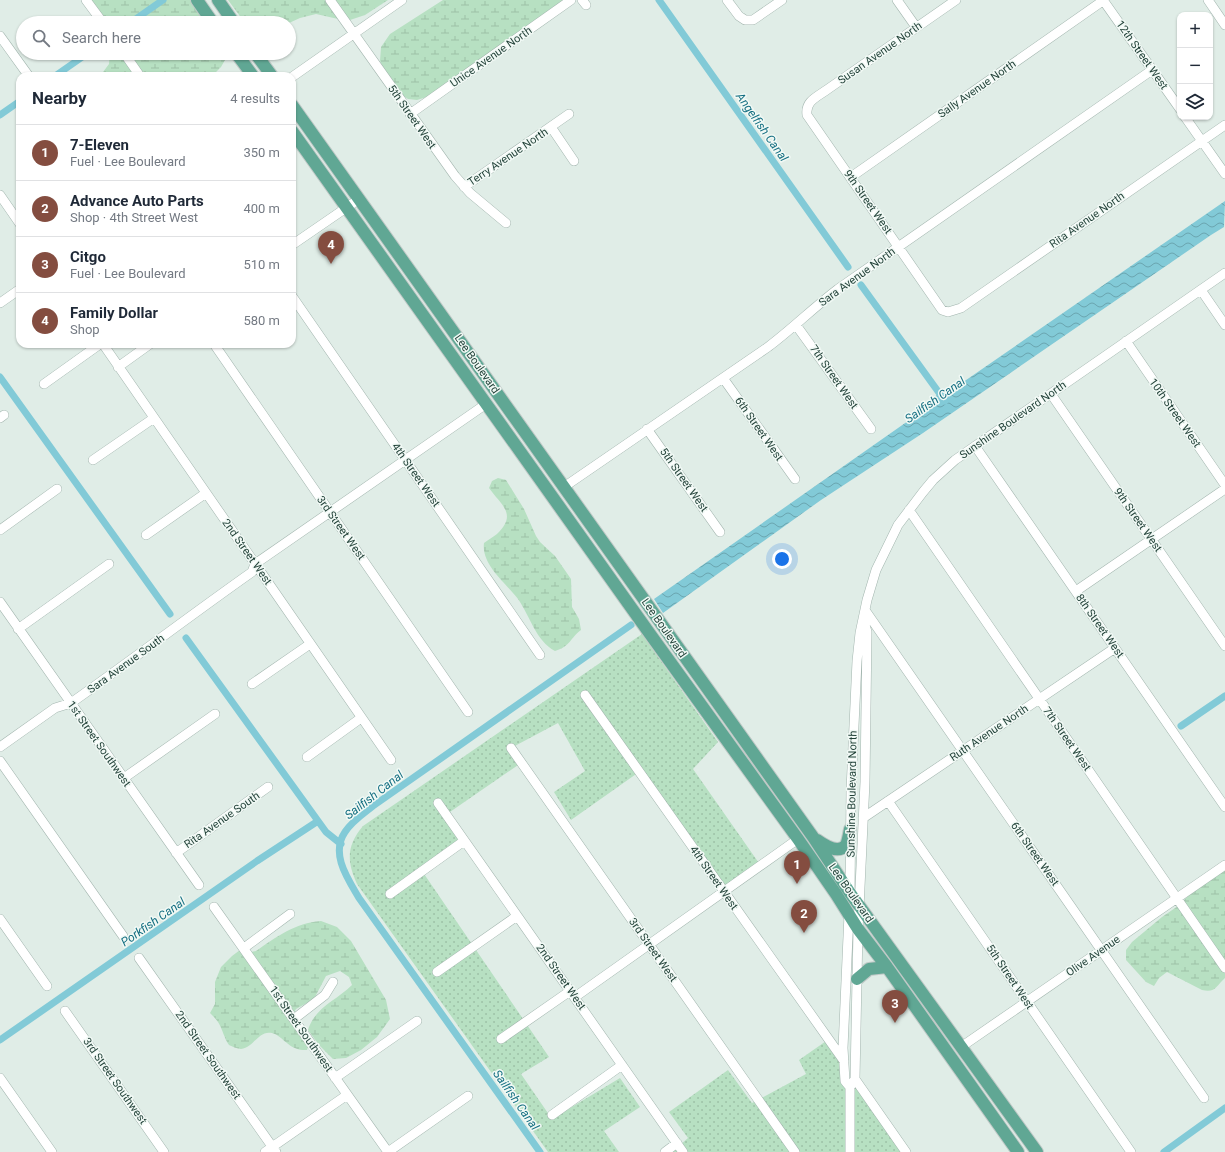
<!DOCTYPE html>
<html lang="en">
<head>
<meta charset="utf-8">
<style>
	:root { --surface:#fff; --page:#f6f6f7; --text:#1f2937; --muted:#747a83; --line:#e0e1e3; --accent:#844d40 }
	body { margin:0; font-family:Roboto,sans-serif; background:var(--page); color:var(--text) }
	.controls { position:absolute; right:12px; top:12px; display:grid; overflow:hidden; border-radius:8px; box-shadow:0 1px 3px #0004 }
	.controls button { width:36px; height:36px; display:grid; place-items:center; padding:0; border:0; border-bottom:1px solid var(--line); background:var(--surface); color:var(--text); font:20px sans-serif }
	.you { position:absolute; left:782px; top:559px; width:14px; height:14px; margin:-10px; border:3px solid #fff; border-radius:50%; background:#1a73e8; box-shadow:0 0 0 6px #1a73e833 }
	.badge { display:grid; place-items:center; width:26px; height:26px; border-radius:50%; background:var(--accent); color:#fff; font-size:13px; font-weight:700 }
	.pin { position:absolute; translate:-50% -33px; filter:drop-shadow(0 1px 2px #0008) }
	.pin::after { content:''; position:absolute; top:21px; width:14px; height:12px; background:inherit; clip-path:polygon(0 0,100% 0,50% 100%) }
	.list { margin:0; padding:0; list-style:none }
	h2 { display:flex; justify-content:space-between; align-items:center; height:52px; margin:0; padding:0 16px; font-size:17px }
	h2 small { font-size:13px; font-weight:400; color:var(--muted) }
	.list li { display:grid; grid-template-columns:26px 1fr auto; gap:12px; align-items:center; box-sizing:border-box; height:56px; padding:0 16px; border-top:1px solid var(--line) }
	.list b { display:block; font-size:15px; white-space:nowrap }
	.list p { margin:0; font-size:13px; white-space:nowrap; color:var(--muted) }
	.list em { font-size:13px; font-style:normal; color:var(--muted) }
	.icon { flex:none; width:22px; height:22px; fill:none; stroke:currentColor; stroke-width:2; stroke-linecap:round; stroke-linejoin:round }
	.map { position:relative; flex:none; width:1225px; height:1152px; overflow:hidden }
	.search { position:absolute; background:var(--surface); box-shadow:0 1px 3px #0004; left:16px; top:16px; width:280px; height:44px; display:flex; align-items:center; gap:10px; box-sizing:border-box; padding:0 14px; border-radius:22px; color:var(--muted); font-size:15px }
	.panel { position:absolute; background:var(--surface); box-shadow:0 1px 3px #0004; left:16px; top:72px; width:280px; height:276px; border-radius:12px }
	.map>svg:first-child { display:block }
	.green { fill:url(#green-dots) }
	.wetland { fill:url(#wetland-marsh) }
	.water { fill:url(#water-waves) }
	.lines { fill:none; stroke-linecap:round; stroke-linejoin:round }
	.canal { stroke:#82cad7; stroke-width:7 }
	.minor-casing { stroke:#a2b5ae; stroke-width:10 }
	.major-casing { stroke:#c0c9c7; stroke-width:14 }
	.minor { stroke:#fff; stroke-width:9 }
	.major { stroke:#60a794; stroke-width:12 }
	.labels { text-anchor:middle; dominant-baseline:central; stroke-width:3; stroke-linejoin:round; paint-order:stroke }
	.street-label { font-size:11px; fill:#1f3f36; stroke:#f1f9f5 }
	.water-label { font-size:12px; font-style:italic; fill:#136e81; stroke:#f1f9f5 }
</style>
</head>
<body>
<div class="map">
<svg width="1225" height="1152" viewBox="0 0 1225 1152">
	<defs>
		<pattern id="green-dots" width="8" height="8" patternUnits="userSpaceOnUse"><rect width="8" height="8" fill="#b7e0c2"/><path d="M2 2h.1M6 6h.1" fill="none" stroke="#9dc1a7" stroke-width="1.8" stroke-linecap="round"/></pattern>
		<pattern id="wetland-marsh" width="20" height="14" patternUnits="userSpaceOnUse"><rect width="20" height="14" fill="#b7e0c2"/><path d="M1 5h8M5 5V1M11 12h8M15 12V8" fill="none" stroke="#9dc1a7"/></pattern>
		<pattern id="water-waves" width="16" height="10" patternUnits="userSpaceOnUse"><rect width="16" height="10" fill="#82cad7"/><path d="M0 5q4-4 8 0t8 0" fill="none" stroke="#6aa5af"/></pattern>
	</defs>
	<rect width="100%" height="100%" fill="#e0ede7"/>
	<path class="green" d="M 642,634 L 718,742 L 693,769 L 761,866 L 724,891 L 639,772 L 571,820 L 554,792 L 585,771 L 558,723 L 511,748 L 521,763 L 447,814 L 465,847 L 420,868 L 549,1057 L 521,1074 L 552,1119 L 620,1078 L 640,1107 L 604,1131 L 619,1152 L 548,1152 L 357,884 C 347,862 346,846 363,826 Z
		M 829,1039 L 840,1055 L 845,1088 L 846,1089 L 846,1152 L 672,1152 L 688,1138 L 669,1112 L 728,1070 L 752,1103 L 806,1074 L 799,1060 Z
		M 857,1082 L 909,1152 L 853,1152 L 853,1088 Z"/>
	<path class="wetland" d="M 91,0 L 193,0 L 209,23 L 109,23 Z
		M 228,0 L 388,0 L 365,15 L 347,21 L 316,14 L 300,18 L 289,23 L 245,23 Z
		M 443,0 L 566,0 L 433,95 L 417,100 L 408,99 L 399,93 L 387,77 L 380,61 L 381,47 L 390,34 Z
		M 110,53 L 229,53 L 221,67 L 212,76 L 100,76 L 109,64 Z
		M 498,478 L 506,480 L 524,509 L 536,536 L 540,542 L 555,556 L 571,579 L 572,607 L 579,619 L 581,630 C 570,638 571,646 555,651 C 536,641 530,616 518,599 C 507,584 481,565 484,543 C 488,540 493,537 497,534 C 518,514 501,505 489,488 L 492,481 Z
		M 1225,870 L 1225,978 C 1216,986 1216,993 1202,990 L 1167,972 L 1159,978 L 1154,986 L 1146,982 L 1126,960 L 1126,950 L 1132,942 L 1162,917 L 1178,906 L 1193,891 Z
		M 321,921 L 337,927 L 351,941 L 386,1000 L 390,1019 L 377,1037 L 361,1050 L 346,1058 L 333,1059 L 319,1045 L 308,1030 C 315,1007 336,1001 352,985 L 349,977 L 340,971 L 326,976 L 314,999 L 296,1009 L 290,1021 L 308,1047 L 307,1050 C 288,1051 284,1036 272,1033 C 258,1030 254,1048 241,1049 C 238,1049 231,1046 229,1045 C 225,1040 222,1028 218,1022 C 216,1019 213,1016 210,1013 L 215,1004 L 215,982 L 221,967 L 232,956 L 240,950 L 251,952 L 256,951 C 276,937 295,923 321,921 Z"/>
	<path class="water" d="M 1225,201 L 1224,227 L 1211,235 L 923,433 L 821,500 L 663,613 L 654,599 L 928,407 L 931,402 L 931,399 L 945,390 L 951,390 L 956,387 Z"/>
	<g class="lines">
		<path class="canal" d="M 659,0 L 848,267
			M 130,23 L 163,0
			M 55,76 L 88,53
			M 0,115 L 20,101
			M 861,285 L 945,401
			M 0,377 L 170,614
			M 186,638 L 326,832 L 341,844
			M 1181,726 L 1225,696
			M 0,1040 L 257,861 L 318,821
			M 540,1152 L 359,898 C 348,879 330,854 345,832 C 352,821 363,814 373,806 L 631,625
			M 1164,1152 L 1225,1108"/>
		<g class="minor-casing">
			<path id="minor" d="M 86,0 L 103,23
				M 330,0 L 455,176 L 470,193 L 506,223
				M 582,0 L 586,5
				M 727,0 L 739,16 L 745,20 L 753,20 L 782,0
				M 897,0 L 916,27
				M 956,0 L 828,89 C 817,97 805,101 807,115 L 942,310 L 948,312 L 961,308 L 1225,125
				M 1103,0 L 1180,109
				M 1208,0 L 1225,25
				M 0,36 L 28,75
				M 124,53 L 140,76
				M 292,77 L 402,0
				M 410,114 L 571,0
				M 1185,117 L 1225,174
				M 551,127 L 574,161
				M 851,177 L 1104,0
				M 464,187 L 569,114
				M 0,195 L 20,224
				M 292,245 L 359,199
				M 1201,290 L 1225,325
				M 292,296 L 540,655
				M 0,303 L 20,289
				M 796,325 L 871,429
				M 1126,341 L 1225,485
				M 103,344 L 391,760
				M 214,344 L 468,712
				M 118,367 L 150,344
				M 723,378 L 795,479
				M 44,384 L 100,344
				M 1051,394 L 1225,646
				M 0,418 L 4,415
				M 647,429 L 720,532
				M 975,446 L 1225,807
				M 93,460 L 154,418
				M 564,487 L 768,347 C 792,329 813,308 838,289 L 1152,70
				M 909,510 L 1225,968
				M 0,530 L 57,489
				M 146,535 L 206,493
				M 1076,591 L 1225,489
				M 0,602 L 199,885
				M 865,610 L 1204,1098
				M 18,629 L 109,564
				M 252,684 L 310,644
				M 585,695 L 844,1061
				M 0,747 L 55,708 L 71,703 C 132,660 191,615 252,572 L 255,564 L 486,404
				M 511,748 L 795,1152
				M 307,757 L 361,718
				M 0,761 L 123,936
				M 124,778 L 215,714
				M 888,801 L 1131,1152
				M 438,803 L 683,1152
				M 863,818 L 1115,648
				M 176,853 L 268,787
				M 390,894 L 464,841
				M 850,895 L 851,790 L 857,661 L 860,633 L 867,600 L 876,570 L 898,525 L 923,492 L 933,480 L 955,460 L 1225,273
				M 214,907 L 388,1152
				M 849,914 L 843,1048 L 845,1081 L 850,1087
				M 0,919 L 47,986
				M 244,948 L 290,914
				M 139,958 L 276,1152
				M 437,972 L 517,916
				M 575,997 L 798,839
				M 65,1011 L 164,1152
				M 294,1019 L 325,995 L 333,982
				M 501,1039 L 570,991
				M 961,1047 L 1225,865
				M 0,1078 L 52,1152
				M 335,1078 L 417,1021
				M 855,1079 L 906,1152
				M 552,1115 L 622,1065
				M 265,1152 L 347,1095
				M 388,1152 L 468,1096
				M 665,1152 L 677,1143
				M 850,1152 L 850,1087 L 855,1079 L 858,929 L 865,782 L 867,632 L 864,621"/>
		</g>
		<g class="major-casing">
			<path id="major" d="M 197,0 L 213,23
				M 218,0 L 234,23
				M 236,53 L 253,76
				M 255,53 L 272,76
				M 292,105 L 813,837 L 850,893 L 1037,1152
				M 292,131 L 650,634 L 798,839 L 836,894 L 858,929 L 887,967 L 1018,1152
				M 817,840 C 824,845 838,855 846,845 C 848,841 849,834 850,829
				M 857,979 L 869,969 L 887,967"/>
		</g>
		<use href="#minor" class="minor"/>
		<use href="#major" class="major"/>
	</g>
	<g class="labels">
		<g class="street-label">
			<text transform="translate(880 53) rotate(-35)">Susan Avenue North</text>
			<text transform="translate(1142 55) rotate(55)">12th Street West</text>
			<text transform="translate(491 57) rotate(-35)">Unice Avenue North</text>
			<text transform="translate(977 89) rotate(-35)">Sally Avenue North</text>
			<text transform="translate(412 117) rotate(55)">5th Street West</text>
			<text transform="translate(508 157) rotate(-34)">Terry Avenue North</text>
			<text transform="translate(868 202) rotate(55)">9th Street West</text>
			<text transform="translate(1087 220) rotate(-35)">Rita Avenue North</text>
			<text transform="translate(857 277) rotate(-36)">Sara Avenue North</text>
			<text transform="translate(477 364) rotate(55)">Lee Boulevard</text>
			<text transform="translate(834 377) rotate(55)">7th Street West</text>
			<text transform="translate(1175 413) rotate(55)">10th Street West</text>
			<text transform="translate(1013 420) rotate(-35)">Sunshine Boulevard North</text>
			<text transform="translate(759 429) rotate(55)">6th Street West</text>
			<text transform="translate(416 475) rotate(55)">4th Street West</text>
			<text transform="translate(684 480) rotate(55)">5th Street West</text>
			<text transform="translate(1138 520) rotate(55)">9th Street West</text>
			<text transform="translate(341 528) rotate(55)">3rd Street West</text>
			<text transform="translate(247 552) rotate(55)">2nd Street West</text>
			<text transform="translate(1100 626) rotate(55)">8th Street West</text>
			<text transform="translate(664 628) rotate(55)">Lee Boulevard</text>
			<text transform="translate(126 664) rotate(-36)">Sara Avenue South</text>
			<text transform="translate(989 733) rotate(-34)">Ruth Avenue North</text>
			<text transform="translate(1067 739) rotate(55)">7th Street West</text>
			<text transform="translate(99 744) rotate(55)">1st Street Southwest</text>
			<text transform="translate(852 794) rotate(-89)">Sunshine Boulevard North</text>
			<text transform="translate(222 820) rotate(-35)">Rita Avenue South</text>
			<text transform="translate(1035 854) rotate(55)">6th Street West</text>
			<text transform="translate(714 878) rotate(55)">4th Street West</text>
			<text transform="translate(851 893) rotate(55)">Lee Boulevard</text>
			<text transform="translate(653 950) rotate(55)">3rd Street West</text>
			<text transform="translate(1093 956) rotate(-35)">Olive Avenue</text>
			<text transform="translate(561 977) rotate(55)">2nd Street West</text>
			<text transform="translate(1010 977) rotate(56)">5th Street West</text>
			<text transform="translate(301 1029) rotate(55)">1st Street Southwest</text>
			<text transform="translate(208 1055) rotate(55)">2nd Street Southwest</text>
			<text transform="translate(115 1081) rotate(55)">3rd Street Southwest</text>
		</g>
		<g class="water-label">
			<text transform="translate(762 127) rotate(55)">Angelfish Canal</text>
			<text transform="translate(935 400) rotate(-35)">Sailfish Canal</text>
			<text transform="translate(374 795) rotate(-38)">Sailfish Canal</text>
			<text transform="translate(153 922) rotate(-35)">Porkfish Canal</text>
			<text transform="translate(516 1100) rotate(55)">Sailfish Canal</text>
		</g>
	</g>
</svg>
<div class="controls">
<button>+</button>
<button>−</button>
<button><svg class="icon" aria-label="layers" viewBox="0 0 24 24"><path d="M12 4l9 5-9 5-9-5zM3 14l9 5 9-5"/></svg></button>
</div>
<div class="you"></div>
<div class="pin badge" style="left:797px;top:884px">1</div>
<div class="pin badge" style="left:804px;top:933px">2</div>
<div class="pin badge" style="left:895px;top:1023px">3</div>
<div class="pin badge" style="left:331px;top:264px">4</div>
<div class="search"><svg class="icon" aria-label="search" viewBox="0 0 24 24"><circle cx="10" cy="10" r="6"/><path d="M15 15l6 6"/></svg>Search here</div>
<section class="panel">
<h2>Nearby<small>4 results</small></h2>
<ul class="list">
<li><span class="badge">1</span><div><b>7-Eleven</b><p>Fuel · Lee Boulevard</p></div><em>350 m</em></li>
<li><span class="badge">2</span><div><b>Advance Auto Parts</b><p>Shop · 4th Street West</p></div><em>400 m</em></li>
<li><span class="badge">3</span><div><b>Citgo</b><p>Fuel · Lee Boulevard</p></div><em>510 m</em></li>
<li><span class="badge">4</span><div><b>Family Dollar</b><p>Shop</p></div><em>580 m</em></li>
</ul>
</section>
</div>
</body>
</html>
